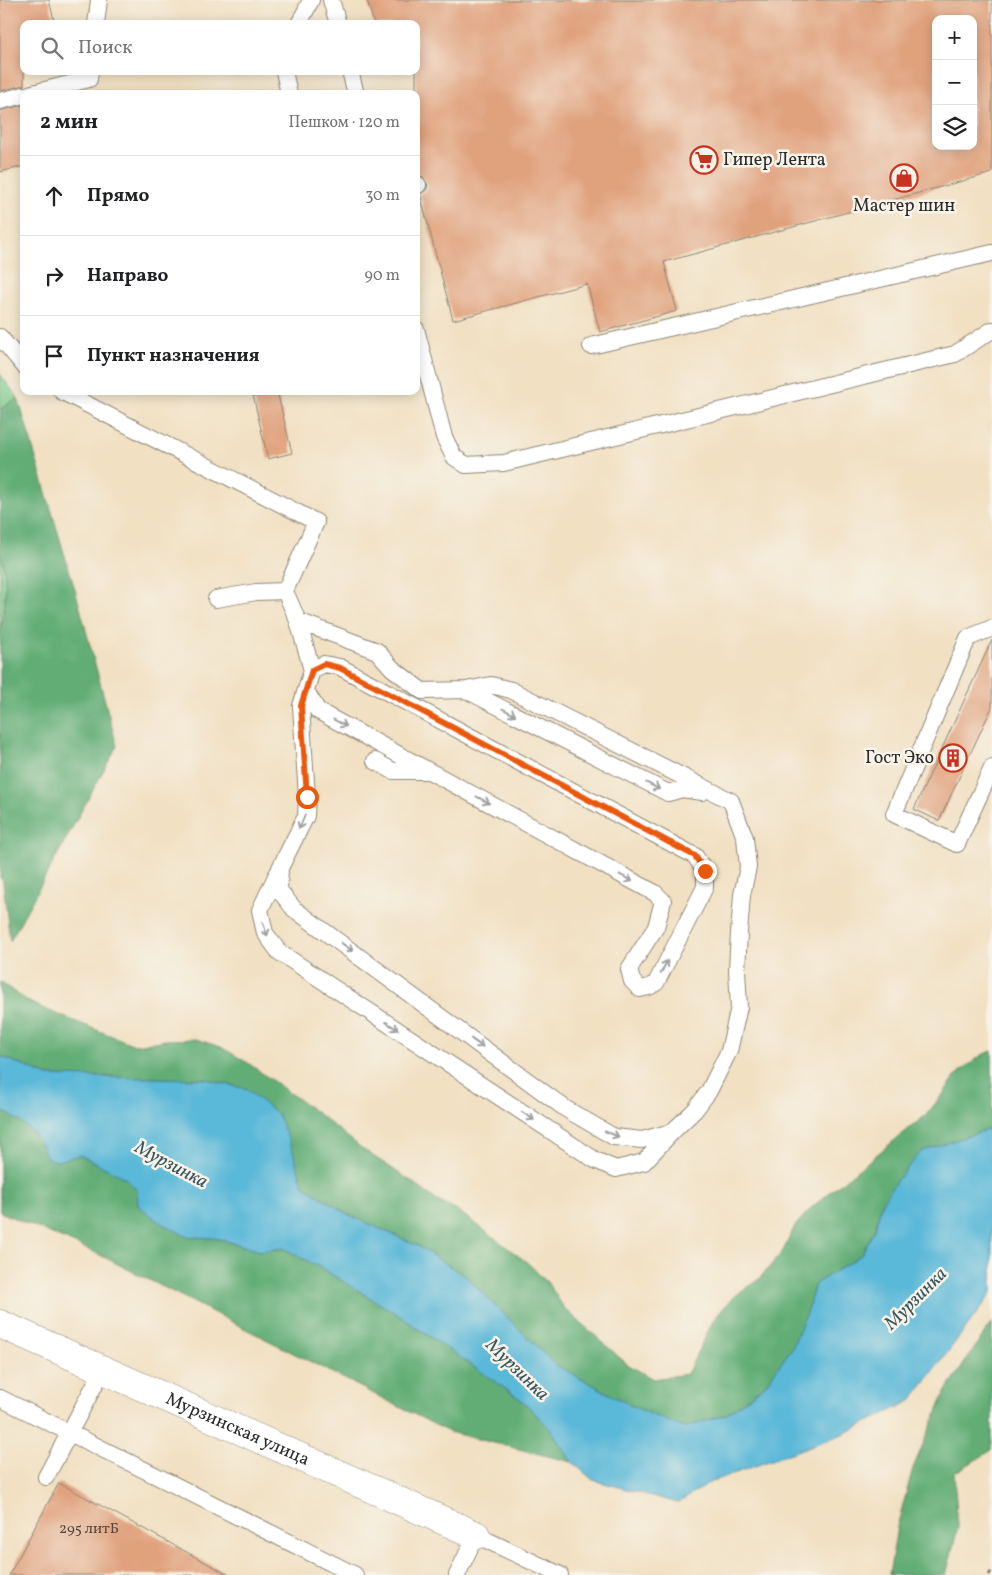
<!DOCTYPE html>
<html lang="ru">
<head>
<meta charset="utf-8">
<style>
	:root { --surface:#fff; --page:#f2f2f2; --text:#202124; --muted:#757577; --line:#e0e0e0 }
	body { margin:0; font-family:Vollkorn,serif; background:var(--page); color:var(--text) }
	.controls { position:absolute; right:15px; top:15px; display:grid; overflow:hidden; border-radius:10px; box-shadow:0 2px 12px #0003 }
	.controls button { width:45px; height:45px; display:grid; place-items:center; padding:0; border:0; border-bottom:1px solid var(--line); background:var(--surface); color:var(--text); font:25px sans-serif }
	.stop { position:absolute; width:15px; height:15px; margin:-11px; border:4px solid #ea580c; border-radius:50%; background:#fff }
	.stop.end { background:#ea580c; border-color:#fff; box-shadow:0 1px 5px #0008 }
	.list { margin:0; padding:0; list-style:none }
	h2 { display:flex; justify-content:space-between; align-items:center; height:65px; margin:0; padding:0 20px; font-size:21px }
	h2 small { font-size:16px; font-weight:400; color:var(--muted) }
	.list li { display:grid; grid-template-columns:32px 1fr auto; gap:15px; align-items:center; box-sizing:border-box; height:80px; padding:0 20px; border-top:1px solid var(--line) }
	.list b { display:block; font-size:19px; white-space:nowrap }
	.list em { font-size:16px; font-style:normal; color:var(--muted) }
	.icon { flex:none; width:28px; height:28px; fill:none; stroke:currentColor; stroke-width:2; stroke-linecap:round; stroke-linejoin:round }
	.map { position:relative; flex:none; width:992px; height:1575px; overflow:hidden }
	.search { position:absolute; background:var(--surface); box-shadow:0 2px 12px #0003; left:20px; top:20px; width:400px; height:55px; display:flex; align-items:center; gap:12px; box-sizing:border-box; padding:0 18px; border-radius:10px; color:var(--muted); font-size:19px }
	.panel { position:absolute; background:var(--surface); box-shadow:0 2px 12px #0003; left:20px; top:90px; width:400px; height:305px; border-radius:10px }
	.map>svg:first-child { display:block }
	.green { fill:#79c98a; stroke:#527a5a }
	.forest { fill:#62ad76; stroke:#466c50 }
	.water { fill:#5ab8d8; stroke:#427282 }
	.building { fill:#e0a17d; fill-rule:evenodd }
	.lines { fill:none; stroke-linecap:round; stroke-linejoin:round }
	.service-casing { stroke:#8e8676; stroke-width:18 }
	.minor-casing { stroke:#8e8676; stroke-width:29 }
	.path { stroke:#8e8676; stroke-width:3; stroke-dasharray:4 4; stroke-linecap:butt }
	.service { stroke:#fff; stroke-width:16 }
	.minor { stroke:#fff; stroke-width:28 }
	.oneway { stroke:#a0a0a0 }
	.route { stroke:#ea580c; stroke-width:6 }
	.labels { text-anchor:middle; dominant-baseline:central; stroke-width:5; stroke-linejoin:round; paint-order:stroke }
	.number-label { font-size:15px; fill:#584840 }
	.poi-label { font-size:18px; fill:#2b2b2b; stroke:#f7f3e8; text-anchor:start }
	.street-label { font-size:18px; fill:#2b2b2b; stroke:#f7f3e8 }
	.water-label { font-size:19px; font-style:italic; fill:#39555f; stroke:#f7f3e8 }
</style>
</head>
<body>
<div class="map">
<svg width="992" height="1575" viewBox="0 0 992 1575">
	<rect width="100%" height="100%" fill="#f7f3e8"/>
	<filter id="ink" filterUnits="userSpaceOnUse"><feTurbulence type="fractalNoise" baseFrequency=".02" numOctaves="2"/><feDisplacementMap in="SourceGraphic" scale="10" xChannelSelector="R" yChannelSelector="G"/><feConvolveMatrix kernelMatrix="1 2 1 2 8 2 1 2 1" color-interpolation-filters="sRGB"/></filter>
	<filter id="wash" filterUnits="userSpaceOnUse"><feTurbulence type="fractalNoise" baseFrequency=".0096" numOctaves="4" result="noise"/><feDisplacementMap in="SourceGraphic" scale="20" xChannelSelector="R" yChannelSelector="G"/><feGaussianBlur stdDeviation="1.12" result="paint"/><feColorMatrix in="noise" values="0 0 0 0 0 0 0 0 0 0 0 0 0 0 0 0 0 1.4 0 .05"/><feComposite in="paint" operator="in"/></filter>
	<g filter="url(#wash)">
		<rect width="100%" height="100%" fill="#f1e0c2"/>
		<path class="green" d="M 0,374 L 18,398 L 0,409 Z
			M 0,551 C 8,575 6,599 2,623 L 0,627 Z"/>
		<path class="forest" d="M 18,398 L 76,593 L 117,746 L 10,941 L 3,881 L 0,878 L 0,628 L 2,623 C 6,599 8,575 0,551 L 0,409 Z
			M 0,982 L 29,1002 L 54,1013 L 135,1045 L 166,1040 L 196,1039 L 221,1047 L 248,1063 L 320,1115 L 364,1150 L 411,1181 L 436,1200 L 461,1213 L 528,1263 L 548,1283 L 564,1308 L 627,1364 L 653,1379 L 687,1374 L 714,1319 L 734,1296 L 759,1279 L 783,1251 L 795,1226 L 813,1206 L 926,1115 L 943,1094 L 958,1073 L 982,1055 L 992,1051 L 992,1128 L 922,1152 L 897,1180 L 882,1202 L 875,1229 L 861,1255 L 815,1284 L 807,1311 L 792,1348 L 764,1386 L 727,1414 L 684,1428 L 632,1406 L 556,1365 L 465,1276 L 416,1245 L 347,1214 L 303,1185 L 291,1145 L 247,1089 L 205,1079 L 48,1076 L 0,1056 Z
			M 0,1110 L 21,1120 L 57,1161 L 80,1155 L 125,1178 L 186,1236 L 220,1239 L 260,1251 L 283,1248 L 323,1269 L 400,1316 L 523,1401 L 551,1430 L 572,1462 L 449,1432 L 96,1253 L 0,1212 Z
			M 992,1322 L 992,1450 L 954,1473 L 958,1527 L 946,1575 L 889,1575 L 897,1527 L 913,1468 L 946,1391 Z"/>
		<path class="water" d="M 0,1056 L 48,1076 L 205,1079 L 247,1089 L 277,1114 L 291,1145 L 303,1185 L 347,1214 L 416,1245 L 465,1276 L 556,1365 L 632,1406 L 684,1428 L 727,1414 L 764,1386 L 792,1348 L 807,1311 L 815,1284 L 861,1255 L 875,1229 L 882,1202 L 897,1180 L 922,1151 L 992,1128 L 992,1293 L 911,1401 L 843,1434 L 711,1482 L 678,1503 L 593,1480 L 572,1462 L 551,1430 L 523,1401 L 400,1316 L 323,1269 L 283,1248 L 260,1251 L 220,1239 L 186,1236 L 159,1222 L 138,1205 L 137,1190 L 125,1178 L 80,1155 L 57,1161 L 47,1158 C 38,1133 23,1121 0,1110 Z"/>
		<g id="blocks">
			<path class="building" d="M 0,0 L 49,0 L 55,24 L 24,24 L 24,85 L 0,91 Z
				M 367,0 L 992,0 L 992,173 L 664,262 L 677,311 L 600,332 L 587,284 L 453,320 L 420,194 L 426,190 L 428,185 L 423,177 L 416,175 L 416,24 L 374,24 ZM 936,19 L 973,19 L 973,146 L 936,146 Z
				M 24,105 L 24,166 L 0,172 L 0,111 Z
				M 252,391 L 277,391 L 292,453 L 268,459 Z
				M 992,640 L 992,707 L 939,821 L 914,809 Z
				M 59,1483 L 229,1575 L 9,1575 Z"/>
		</g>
	</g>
	<g filter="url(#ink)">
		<use href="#blocks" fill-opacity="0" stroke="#8e8676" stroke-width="1"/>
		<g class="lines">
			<g class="service-casing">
				<path id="service" d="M 331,0 L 338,24
					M 96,24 L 99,0
					M 299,24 L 311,0
					M 284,71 L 289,94
					M 350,71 L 356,94
					M 29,94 L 89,79 L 90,71
					M 0,101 L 24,95
					M 416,185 L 418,185
					M 416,329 L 444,437 L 454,457 L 466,465 L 504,463 L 955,354 L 992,330
					M 0,337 L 24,366
					M 591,346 L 992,253
					M 61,391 L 316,522 L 285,591 L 298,621 L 312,670 L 301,706 L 307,797 L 306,816 L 280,868 L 279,890 L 294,909 L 566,1109 L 614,1137 L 642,1140 L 672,1132 L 695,1110 L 709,1091 L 729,1051 L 739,1007 L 737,970 L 739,933 L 742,895 L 748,867 L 745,838 L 731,801 L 511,690 L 491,685 L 466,690 L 422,691 L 392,668 L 377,651 L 298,621
					M 216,599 L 256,592 L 285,591
					M 992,628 L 968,638 L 894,814 L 957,844 L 992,768
					M 466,690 L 668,793 L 682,789 L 702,792
					M 306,691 L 318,711 L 655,893 L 663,901 L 656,927 L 629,969 L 632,981 L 640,989 L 649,987 L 656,983 L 705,887 L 705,871 L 695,856 L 340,667 L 324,664 L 312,670
					M 375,761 L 393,771 L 427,771
					M 277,874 L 260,910 L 265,933 L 279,952 L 595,1160 L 616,1169 L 644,1162 L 672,1132
					M 0,1398 L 355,1575
					M 46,1477 L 103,1369
					M 457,1575 L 476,1535 L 560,1575"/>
			</g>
			<g class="minor-casing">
				<g id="minor">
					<path id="s1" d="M 0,1324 L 476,1535"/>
				</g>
			</g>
			<path class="path" d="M 989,1575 L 992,1570"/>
			<use href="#service" class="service"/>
			<use href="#minor" class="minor"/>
		</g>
		<defs><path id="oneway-shaft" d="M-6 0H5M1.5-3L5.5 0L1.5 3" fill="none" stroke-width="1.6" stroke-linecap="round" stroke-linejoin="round" transform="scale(1.25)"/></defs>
		<g class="oneway">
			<use href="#oneway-shaft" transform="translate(509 712) rotate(27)"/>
			<use href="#oneway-shaft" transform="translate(340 723) rotate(28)"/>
			<use href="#oneway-shaft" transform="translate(653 786) rotate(27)"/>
			<use href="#oneway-shaft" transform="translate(483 800) rotate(28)"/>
			<use href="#oneway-shaft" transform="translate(302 822) rotate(114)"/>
			<use href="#oneway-shaft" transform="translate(626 878) rotate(28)"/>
			<use href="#oneway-shaft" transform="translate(265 929) rotate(71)"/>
			<use href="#oneway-shaft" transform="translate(347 947) rotate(36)"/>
			<use href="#oneway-shaft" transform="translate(664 967) rotate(-63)"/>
			<use href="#oneway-shaft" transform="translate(392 1026) rotate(33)"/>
			<use href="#oneway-shaft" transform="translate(477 1043) rotate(36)"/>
			<use href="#oneway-shaft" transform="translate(528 1116) rotate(33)"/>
			<use href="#oneway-shaft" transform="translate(612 1134) rotate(21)"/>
		</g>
	</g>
	<g class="lines" filter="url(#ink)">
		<path class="route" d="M 307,797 L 301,706 L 312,670 L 324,664 L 340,668 L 695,856 L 705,871"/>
	</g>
	<defs>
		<g id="supermarket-ring" transform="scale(1.4375)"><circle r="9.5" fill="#f7f3e8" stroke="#c8321e" stroke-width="1.5"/><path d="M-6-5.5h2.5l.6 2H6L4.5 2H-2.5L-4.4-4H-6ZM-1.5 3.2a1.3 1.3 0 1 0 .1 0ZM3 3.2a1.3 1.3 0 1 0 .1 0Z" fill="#c8321e"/></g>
		<g id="shop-ring" transform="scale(1.4375)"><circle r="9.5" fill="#f7f3e8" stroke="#c8321e" stroke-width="1.5"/><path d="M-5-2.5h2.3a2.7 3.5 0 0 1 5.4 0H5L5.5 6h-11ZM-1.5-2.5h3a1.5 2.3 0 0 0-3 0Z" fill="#c8321e"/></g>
		<g id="building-ring" transform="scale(1.4375)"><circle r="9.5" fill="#f7f3e8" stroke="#c8321e" stroke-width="1.5"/><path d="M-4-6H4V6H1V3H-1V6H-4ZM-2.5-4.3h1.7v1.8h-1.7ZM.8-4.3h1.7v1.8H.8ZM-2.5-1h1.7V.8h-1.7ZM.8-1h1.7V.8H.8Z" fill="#c8321e"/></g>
	</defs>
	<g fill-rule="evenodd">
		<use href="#supermarket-ring" x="704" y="160"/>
		<use href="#shop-ring" x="904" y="178"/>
		<use href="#building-ring" x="953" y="758"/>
	</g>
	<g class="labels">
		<g class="number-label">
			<text x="89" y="1529">295 литБ</text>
		</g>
		<g class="poi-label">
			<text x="723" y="160">Гипер Лента</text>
			<text x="904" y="206" text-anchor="middle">Мастер шин</text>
			<text x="934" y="758" text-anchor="end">Гост Эко</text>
		</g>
		<g class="street-label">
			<text stroke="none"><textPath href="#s1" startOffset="260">Мурзинская улица</textPath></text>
		</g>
		<g class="water-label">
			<text transform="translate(171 1165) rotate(28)">Мурзинка</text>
			<text transform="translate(916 1299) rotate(-45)">Мурзинка</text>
			<text transform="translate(517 1370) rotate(44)">Мурзинка</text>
		</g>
	</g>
</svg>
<div class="controls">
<button>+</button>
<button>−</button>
<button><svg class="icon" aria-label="layers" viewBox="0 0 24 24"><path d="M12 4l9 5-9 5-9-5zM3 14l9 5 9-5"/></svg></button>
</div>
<div class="stop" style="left:307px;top:797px"></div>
<div class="stop end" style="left:705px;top:871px"></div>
<div class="search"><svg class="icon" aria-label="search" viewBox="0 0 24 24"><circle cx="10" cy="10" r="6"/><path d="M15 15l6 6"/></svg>Поиск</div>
<section class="panel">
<h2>2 мин<small>Пешком · 120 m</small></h2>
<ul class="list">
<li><svg class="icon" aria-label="ahead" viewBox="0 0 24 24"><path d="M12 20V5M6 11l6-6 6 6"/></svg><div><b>Прямо</b></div><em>30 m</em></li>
<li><svg class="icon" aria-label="right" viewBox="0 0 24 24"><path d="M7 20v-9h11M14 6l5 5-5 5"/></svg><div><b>Направо</b></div><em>90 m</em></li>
<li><svg class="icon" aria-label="arrive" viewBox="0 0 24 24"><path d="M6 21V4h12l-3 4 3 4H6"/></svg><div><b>Пункт назначения</b></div></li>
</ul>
</section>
</div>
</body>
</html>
